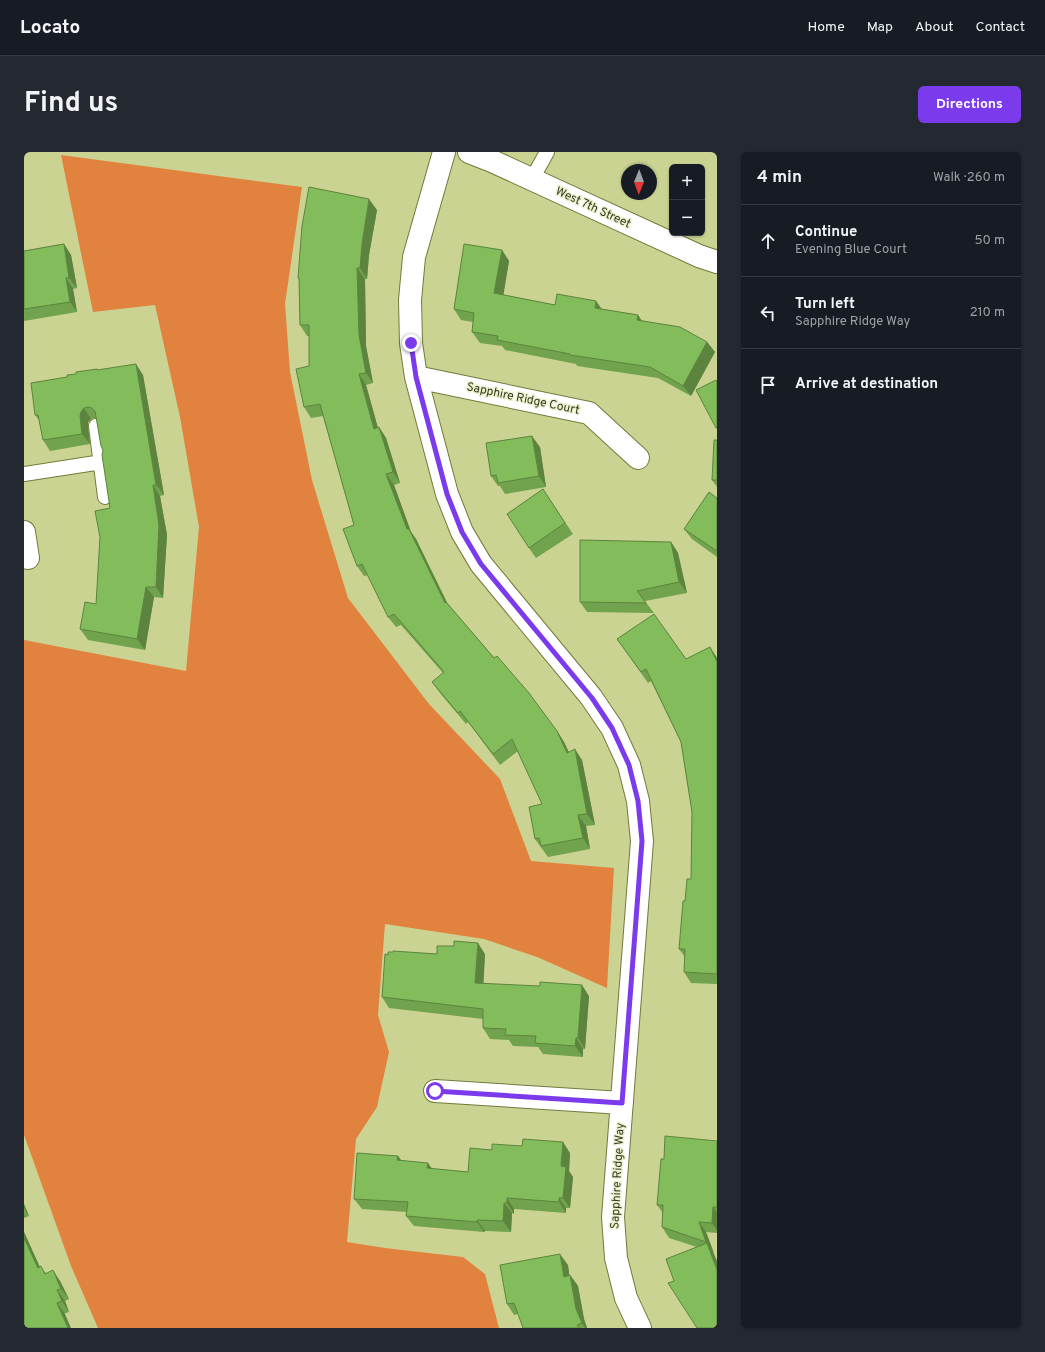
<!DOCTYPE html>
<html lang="en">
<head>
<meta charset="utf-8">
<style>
	:root { --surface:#171b24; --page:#242831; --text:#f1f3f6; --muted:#9ea1a6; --line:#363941; --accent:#7c3aed }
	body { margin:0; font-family:Overpass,sans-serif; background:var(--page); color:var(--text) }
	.controls { position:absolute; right:12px; top:12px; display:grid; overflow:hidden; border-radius:6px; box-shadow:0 1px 3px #0004 }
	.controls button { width:36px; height:36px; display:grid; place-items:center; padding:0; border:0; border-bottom:1px solid var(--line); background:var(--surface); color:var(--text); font:20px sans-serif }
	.compass { position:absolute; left:597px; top:12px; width:36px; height:36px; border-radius:50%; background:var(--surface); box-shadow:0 1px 3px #0004; rotate:181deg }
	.stop { position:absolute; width:12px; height:12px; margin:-9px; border:3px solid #7c3aed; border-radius:50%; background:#fff }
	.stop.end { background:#7c3aed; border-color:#fff; box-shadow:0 1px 4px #0008 }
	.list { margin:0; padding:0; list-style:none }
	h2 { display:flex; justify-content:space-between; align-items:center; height:52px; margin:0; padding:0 16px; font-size:17px }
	h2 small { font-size:13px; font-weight:400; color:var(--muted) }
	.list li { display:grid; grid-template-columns:26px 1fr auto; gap:12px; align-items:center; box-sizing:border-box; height:72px; padding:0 16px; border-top:1px solid var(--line) }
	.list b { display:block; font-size:15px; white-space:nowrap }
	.list p { margin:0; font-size:13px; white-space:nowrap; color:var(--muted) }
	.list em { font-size:13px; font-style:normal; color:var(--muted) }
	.icon { flex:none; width:22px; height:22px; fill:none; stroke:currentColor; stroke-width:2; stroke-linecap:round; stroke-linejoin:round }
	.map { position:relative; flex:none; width:693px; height:1176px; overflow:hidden; border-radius:6px }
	header { display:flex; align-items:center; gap:24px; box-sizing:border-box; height:56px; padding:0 20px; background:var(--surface); border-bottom:1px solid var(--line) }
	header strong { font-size:19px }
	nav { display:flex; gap:22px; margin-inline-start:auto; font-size:14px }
	.intro { display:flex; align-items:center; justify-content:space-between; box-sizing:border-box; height:96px; padding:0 24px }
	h1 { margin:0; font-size:28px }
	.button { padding:10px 18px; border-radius:6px; background:var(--accent); color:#fff; font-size:14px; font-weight:700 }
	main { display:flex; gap:24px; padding:0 24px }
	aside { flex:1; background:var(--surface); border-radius:6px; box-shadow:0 1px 3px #0004 }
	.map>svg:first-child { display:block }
	.green { fill:#e1833e }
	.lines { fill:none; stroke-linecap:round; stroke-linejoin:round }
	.lane-casing { stroke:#747a3c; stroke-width:16 }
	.street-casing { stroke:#747a3c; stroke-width:24 }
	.secondary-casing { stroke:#747a3c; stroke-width:24 }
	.lane { stroke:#fff; stroke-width:14 }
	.street { stroke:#fff; stroke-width:22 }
	.secondary { stroke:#fff; stroke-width:22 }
	.wall { fill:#71a24d }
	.shaded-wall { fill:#5c843f }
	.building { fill:#83bc5a; stroke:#5c843f }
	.route { stroke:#7c3aed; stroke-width:5 }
	.labels { text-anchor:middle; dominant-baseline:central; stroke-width:3; stroke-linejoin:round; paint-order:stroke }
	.street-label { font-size:12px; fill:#37391f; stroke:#ecf1d0 }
</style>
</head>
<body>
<header>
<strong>Locato</strong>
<nav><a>Home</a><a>Map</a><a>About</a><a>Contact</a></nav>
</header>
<div class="intro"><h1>Find us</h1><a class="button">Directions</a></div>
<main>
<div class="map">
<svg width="693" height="1176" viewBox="0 0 693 1176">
	<rect width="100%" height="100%" fill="#cbd392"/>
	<path class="green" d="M 37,3 L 278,35 L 261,152 L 266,220 L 288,328 L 324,446 L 405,552 L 476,627 L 507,709 L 590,716 L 583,836 L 513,805 L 460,787 L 361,772 L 354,863 L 365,900 L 353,955 L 332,987 L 323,1090 L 361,1096 L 439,1105 L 461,1122 L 475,1176 L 74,1176 L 47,1114 L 0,983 L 0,488 L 162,519 L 175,375 L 156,265 L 131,153 L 69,160 Z"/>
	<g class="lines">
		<g class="lane-casing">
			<path id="lane" d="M 508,27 L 523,0
				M 72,274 L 81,345
				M 0,322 L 78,310"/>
		</g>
		<g class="street-casing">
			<path id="street" d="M 420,0 L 390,105 L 386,148 L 387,191 L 392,225 L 423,342 L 438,380 L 457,412 L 567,545 L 588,576 L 605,613 L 614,649 L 618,689 L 589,1065 L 592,1106 L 602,1146 L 616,1176
				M 392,225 L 565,261 L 614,306
				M 0,380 L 4,406
				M 411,939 L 598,951"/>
		</g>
		<g class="secondary-casing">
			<path id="secondary" d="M 445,0 L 468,9 L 675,104 L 693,110"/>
		</g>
		<use href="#lane" class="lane"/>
		<use href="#street" class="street"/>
		<use href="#secondary" class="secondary"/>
	</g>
	<path class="wall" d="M 353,58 L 345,103 L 343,127 L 341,127 L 342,194 L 349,231 L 342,233 L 354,276 L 355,275 L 362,286 L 376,331 L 370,333 L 387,380 L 392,387 L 424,452 L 533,579 L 540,590 L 545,600 L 558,608 L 571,673 L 562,674 L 566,697 L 524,705 L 511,687 L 518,652 L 494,599 L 476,613 L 444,570 L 442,572 L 416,541 L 408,530 L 419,521 L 377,473 L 372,475 L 364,465 L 344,423 L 340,424 L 333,414 L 330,373 L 299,264 L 287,266 L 280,255 L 285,214 L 285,184 L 283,184 L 276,173 L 275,128 L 274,126 Z
		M 40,92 L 47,103 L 53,136 L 49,137 L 53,160 L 0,169 L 0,99 Z
		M 478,98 L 485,109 L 479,143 L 531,153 L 578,157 L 614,163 L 618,169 L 683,190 L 691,200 L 667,244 L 634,226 L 553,214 L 552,212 L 481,198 L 478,194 L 456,191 L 448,180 L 449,170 L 437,168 L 430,157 Z
		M 74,218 L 119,223 L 140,343 L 136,344 L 143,383 L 139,446 L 130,445 L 121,498 L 64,488 L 56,477 L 72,452 L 86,356 L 79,298 L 73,266 L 71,266 L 67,267 L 64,270 L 64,275 L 66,292 L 26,299 L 19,288 L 15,268 L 11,263 L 43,225 Z
		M 693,288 L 693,335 L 688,328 Z
		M 516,295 L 522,335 L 481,342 L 476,334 L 474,334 L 467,324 Z
		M 519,337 L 549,382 L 512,406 L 505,396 Z
		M 693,346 L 693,405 L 668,387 L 660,377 Z
		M 647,390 L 654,401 L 663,441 L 621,449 L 630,461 L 563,460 L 556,450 Z
		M 593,487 L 662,507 L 686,495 L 693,506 L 693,832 L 667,831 L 660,820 L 661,805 L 655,797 L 661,749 L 667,727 L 668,660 L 657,590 L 627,529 L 624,531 Z
		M 413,802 L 461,802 L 459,831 L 565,844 L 561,897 L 559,897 L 559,905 L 519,902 L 514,895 L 489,894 L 485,888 L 466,887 L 459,876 L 459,867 L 365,856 L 358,845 L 364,803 Z
		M 693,989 L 693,1081 L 682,1080 L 690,1102 L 650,1129 L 673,1095 L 645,1086 L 638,1075 L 639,1061 L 633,1053 L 640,1007 Z
		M 468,998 L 546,1001 L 545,1019 L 549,1025 L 546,1056 L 542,1056 L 542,1061 L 490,1057 L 490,1062 L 488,1061 L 487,1080 L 461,1079 L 460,1080 L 390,1074 L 382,1064 L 383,1060 L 338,1057 L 330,1047 L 374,1004 L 377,1008 L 408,1017 L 444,1020 Z
		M 0,1052 L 5,1064 L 0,1066 Z
		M 0,1080 L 16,1115 L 22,1121 L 36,1129 L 45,1147 L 41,1149 L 45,1160 L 0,1176 Z
		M 544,1113 L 545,1124 L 546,1123 L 554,1134 L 560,1167 L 563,1176 L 499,1176 L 494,1162 L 490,1163 L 483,1152 Z"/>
	<path class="shaded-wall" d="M 345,47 L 353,58 L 345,103 L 343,127 L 336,116 L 338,92 Z
		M 40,92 L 47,103 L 53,136 L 45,126 Z
		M 478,98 L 485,109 L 478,152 L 470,141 Z
		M 333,116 L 341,127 L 342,194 L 349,231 L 342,221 L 335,183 Z
		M 42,126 L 49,137 L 53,160 L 46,150 Z
		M 572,149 L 580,160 L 571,156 Z
		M 614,163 L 621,174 L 613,168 Z
		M 683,190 L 691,200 L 667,244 L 659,234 Z
		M 112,212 L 119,223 L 140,343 L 132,333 Z
		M 335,222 L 342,233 L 357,287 L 350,277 Z
		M 60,256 L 67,267 L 64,270 L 64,275 L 66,292 L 58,282 L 56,264 L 57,260 Z
		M 355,275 L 362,286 L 376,331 L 369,320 Z
		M 508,284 L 516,295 L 522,335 L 515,324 Z
		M 362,322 L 370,333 L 387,380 L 392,387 L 428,462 L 421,451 L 383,377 Z
		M 129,333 L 136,344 L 143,383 L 139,446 L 132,435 Z
		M 647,390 L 654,401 L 663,441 L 655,430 Z
		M 122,435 L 130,445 L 121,498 L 113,487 Z
		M 686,495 L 693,506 L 693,510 Z
		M 533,579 L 540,590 L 550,612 L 543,601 Z
		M 551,597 L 558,608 L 571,673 L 563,662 Z
		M 554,663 L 562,674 L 566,697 L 559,686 Z
		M 454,791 L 461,802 L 459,841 L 451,831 Z
		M 558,833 L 565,844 L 561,897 L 554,886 Z
		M 552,886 L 559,897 L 559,905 L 551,894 Z
		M 539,990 L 546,1001 L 545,1019 L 549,1025 L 546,1056 L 539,1046 L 537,1014 Z
		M 374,1004 L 381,1014 L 373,1008 Z
		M 404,1011 L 411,1021 L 403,1016 Z
		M 483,1046 L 490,1057 L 490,1062 L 483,1051 Z
		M 535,1046 L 542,1056 L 542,1061 L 535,1050 Z
		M 480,1051 L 488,1061 L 487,1080 L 479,1069 Z
		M 0,1052 L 5,1064 L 0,1056 Z
		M 689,1055 L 693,1060 L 693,1078 L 688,1071 Z
		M 453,1068 L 461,1079 L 460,1080 L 453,1070 Z
		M 675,1070 L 682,1080 L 690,1101 L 682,1090 Z
		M 0,1080 L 21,1127 L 14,1116 L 0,1086 Z
		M 683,1091 L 690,1102 L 693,1109 L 693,1118 Z
		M 536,1102 L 544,1113 L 547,1135 L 540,1125 Z
		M 29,1118 L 36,1129 L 45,1147 L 37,1137 Z
		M 546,1123 L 554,1134 L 560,1167 L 563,1176 L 561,1176 L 558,1171 L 552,1157 Z
		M 33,1138 L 41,1149 L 45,1160 L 38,1149 Z
		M 33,1151 L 41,1162 L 47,1176 L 44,1176 Z"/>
	<path class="building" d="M 285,35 L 345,47 L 338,92 L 336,116 L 333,116 L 335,183 L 342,221 L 335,222 L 350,277 L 355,275 L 369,320 L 362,322 L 383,377 L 385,377 L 421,451 L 422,450 L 470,506 L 473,504 L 505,541 L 533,579 L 543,601 L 551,597 L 563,662 L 554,663 L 559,686 L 517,694 L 515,686 L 511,687 L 505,655 L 518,652 L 488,587 L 469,602 L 436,559 L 434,561 L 408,530 L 420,520 L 370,462 L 364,465 L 338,412 L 333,414 L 319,377 L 330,373 L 296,252 L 280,255 L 272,217 L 285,214 L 285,173 L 276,173 L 275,126 L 274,126 L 278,74 Z
		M 40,92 L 45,126 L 42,126 L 46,150 L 0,157 L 0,99 Z
		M 440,92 L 478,98 L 470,141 L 531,153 L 533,142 L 572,149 L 571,156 L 614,163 L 613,168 L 656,175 L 683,190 L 659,234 L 626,215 L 546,203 L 546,202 L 473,188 L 474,184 L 448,180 L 450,161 L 430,157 Z
		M 112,212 L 132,333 L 129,333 L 135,373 L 132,435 L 122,435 L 113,487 L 56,477 L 61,450 L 72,452 L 76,385 L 71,359 L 86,356 L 78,303 L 79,298 L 77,294 L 71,259 L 68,256 L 64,255 L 60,256 L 57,260 L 56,264 L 58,282 L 19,288 L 14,263 L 11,263 L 7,231 L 43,225 L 43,223 L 52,222 L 52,220 L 73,217 L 73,218 Z
		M 692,228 L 693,230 L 693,276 L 692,276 L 672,238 Z
		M 508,284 L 515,324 L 474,331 L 472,323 L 467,324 L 462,291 Z
		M 690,288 L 693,288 L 693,328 L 688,328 Z
		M 519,337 L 541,371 L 505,396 L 483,362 Z
		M 685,340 L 693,346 L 693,399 L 660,377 Z
		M 556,388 L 647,390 L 655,430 L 613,439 L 622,451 L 556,450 Z
		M 630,462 L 662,507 L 686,495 L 693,510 L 693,822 L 660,820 L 661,797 L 655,797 L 659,749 L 661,749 L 663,727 L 667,727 L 668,660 L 657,590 L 622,517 L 617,520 L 593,487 Z
		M 430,789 L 454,791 L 451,831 L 516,834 L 516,830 L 558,833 L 554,886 L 552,886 L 551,894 L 511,891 L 512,884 L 481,883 L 482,877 L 459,876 L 459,857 L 358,845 L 361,802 L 364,803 L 364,800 L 369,800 L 369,799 L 413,802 L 413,794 L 430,794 Z
		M 641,984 L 693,989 L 693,1055 L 689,1055 L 688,1071 L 675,1070 L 682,1090 L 638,1075 L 639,1053 L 633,1053 L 637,1007 L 640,1007 Z
		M 499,987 L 539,990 L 537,1014 L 542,1015 L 539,1046 L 535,1046 L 535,1050 L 483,1046 L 483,1051 L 480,1051 L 479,1069 L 453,1068 L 453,1070 L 382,1064 L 384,1050 L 330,1047 L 333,1001 L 374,1004 L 373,1008 L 404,1011 L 403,1016 L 444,1020 L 446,996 L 468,998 L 468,992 L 498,994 Z
		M 0,1086 L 14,1116 L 17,1114 L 21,1122 L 29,1118 L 37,1137 L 33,1138 L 38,1149 L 33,1151 L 44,1176 L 0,1176 Z
		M 683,1091 L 693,1118 L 693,1176 L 673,1176 L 644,1131 L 650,1129 L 642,1107 Z
		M 536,1102 L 540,1125 L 546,1123 L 552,1157 L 558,1171 L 553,1173 L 555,1176 L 499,1176 L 490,1151 L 483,1152 L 476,1113 Z"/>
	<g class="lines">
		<path class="route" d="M 387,191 L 392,225 L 423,342 L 438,380 L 457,412 L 568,546 L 588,576 L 605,613 L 614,649 L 618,689 L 598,951 L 411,939"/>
	</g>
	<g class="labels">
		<g class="street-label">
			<text transform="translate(569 56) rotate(25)">West 7th Street</text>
			<text transform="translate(499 247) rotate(12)">Sapphire Ridge Court</text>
			<text transform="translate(594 1024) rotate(-87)">Sapphire Ridge Way</text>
		</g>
	</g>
</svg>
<div class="controls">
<button>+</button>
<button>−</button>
</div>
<svg class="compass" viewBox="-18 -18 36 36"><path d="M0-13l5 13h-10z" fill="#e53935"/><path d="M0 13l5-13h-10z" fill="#9ea1a6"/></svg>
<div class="stop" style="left:411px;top:939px"></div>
<div class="stop end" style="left:387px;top:191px"></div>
</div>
<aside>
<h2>4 min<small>Walk · 260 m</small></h2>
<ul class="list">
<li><svg class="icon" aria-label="ahead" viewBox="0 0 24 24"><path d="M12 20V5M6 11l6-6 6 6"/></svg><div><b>Continue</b><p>Evening Blue Court</p></div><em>50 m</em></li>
<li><svg class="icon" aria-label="left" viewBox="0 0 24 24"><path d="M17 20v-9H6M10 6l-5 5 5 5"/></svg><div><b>Turn left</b><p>Sapphire Ridge Way</p></div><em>210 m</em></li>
<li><svg class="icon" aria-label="arrive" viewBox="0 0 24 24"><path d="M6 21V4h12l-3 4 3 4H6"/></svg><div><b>Arrive at destination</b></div></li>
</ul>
</aside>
</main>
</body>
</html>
